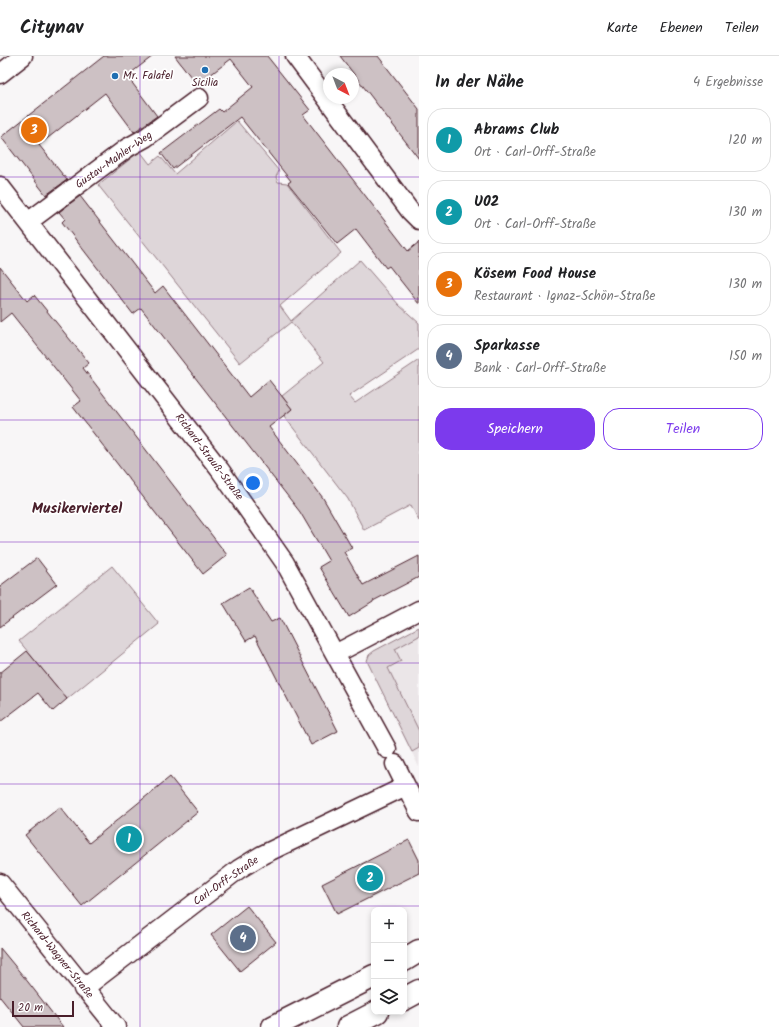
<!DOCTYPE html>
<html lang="de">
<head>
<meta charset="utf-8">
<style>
	:root { --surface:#fff; --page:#f6f6f6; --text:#202124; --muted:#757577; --line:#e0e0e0; --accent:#7c3aed }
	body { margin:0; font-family:Kalam,sans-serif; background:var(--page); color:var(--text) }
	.controls { position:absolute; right:12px; bottom:12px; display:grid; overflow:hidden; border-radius:8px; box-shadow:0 2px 6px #0003 }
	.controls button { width:36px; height:36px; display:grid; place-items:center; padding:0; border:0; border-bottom:1px solid var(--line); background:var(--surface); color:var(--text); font:20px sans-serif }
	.compass { position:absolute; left:323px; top:12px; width:36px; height:36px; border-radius:50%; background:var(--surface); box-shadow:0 2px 6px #0003; rotate:138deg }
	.scale { position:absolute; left:12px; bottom:10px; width:62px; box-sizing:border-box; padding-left:4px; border:2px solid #4a1f2b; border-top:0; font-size:11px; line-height:14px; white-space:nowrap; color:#4a1f2b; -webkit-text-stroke:3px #fff; paint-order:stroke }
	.you { position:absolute; left:253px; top:427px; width:14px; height:14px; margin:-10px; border:3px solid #fff; border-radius:50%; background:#1a73e8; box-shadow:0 0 0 6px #1a73e833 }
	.badge { display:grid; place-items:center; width:26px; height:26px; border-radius:50%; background:var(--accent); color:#fff; font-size:13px; font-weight:700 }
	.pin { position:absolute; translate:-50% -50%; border:2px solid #fff; box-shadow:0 1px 4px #0006 }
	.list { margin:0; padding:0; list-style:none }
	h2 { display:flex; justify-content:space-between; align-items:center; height:52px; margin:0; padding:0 16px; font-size:17px }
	h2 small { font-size:13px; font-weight:400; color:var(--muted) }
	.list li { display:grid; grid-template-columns:26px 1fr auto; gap:12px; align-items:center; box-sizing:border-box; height:64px; margin:0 8px 8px; padding:0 8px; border:1px solid var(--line); border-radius:16px }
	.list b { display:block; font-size:15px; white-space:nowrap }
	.list p { margin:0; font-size:13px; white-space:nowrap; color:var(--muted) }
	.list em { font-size:13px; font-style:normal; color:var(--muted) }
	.actions { display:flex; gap:8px; padding:12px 16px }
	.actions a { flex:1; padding:9px 0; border:1px solid var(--accent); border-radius:16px; text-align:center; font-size:14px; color:var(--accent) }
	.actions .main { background:var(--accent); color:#fff }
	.icon { flex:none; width:22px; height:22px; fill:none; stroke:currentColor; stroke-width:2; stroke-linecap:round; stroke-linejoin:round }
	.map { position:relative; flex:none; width:419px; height:971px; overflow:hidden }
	header { display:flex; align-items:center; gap:24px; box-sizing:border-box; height:56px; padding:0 20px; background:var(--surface); border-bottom:1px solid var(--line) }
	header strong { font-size:19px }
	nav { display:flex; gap:22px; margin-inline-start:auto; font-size:14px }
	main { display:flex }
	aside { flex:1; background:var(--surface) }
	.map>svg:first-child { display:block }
	.built { fill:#ebe6e8 }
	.green { fill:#ded6d9; stroke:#947a82 }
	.building { fill:#cdc1c4; stroke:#4a1f2b }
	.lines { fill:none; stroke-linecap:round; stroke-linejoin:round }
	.minor-casing { stroke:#4a1f2b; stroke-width:21 }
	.primary-casing { stroke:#4a1f2b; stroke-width:25 }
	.minor { stroke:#fff; stroke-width:18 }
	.primary { stroke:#fff; stroke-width:22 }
	.grid { fill:none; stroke:#7b2cbf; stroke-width:1; stroke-opacity:0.55 }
	.poi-dot { fill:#1f6fb2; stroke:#fff; stroke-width:1.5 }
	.labels { text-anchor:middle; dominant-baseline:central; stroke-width:3.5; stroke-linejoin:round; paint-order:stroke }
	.poi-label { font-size:11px; fill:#4a1f2b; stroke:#fff; text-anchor:start }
	.street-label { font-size:11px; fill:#4a1f2b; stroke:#fff }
	.district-label { font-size:15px; font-weight:bold; fill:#4a1f2b; stroke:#fff }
</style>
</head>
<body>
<header>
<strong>Citynav</strong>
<nav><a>Karte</a><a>Ebenen</a><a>Teilen</a></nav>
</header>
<main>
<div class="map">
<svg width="419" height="971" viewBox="0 0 419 971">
	<rect width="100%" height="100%" fill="#f8f6f7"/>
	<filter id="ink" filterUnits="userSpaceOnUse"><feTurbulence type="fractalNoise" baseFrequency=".025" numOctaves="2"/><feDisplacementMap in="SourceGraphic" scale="8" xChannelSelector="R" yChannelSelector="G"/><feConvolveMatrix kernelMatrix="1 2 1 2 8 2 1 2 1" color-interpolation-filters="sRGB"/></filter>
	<g filter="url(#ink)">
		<path class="built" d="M 419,571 L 419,711 L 367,605 L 369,599 L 374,595 Z"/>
		<path class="green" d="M 237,65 L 279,115 L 276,121 L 278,126 L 287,127 L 341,197 L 280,250 L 291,265 L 360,204 L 399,249 L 419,267 L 419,293 L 349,340 L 355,347 L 419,304 L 419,465 L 411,449 L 364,474 L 348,443 L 284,360 L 292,353 L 282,340 L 324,306 L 291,266 L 240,307 L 98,129 L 140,95 L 150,108 L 160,100 L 175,118 Z
			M 112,510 L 159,568 L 67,643 L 19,585 Z
			M 419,571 L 419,580 L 395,593 L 401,605 L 388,612 L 419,675 L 419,692 L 412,696 L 367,605 L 369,599 L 374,595 Z"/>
		<path class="building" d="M 104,0 L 153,0 L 127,20 L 157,60 L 134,76 L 105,37 L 39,89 L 67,124 L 46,139 L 1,81 Z
			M 175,0 L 267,0 L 310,54 L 303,59 L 408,195 L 419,186 L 419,248 L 389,210 L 386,212 L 356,173 L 337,188 L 288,127 L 291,125 L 240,61 L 173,113 L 161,97 L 219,53 L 222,56 L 253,31 L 231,3 L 197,29 Z
			M 340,0 L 378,0 L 419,53 L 419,103 Z
			M 80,140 L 155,237 L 163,230 L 249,341 L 269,324 L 292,353 L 269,371 L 323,442 L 352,492 L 344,496 L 363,529 L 419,500 L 419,521 L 373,545 L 373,546 L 349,561 L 319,511 L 329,505 L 300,456 L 141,252 L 133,258 L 62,166 L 65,163 L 59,156 Z
			M 0,211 L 27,245 L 34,239 L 89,307 L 83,312 L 227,499 L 203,518 L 73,351 L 81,345 L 11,257 L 0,266 Z
			M 37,502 L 57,528 L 0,571 L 0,530 Z
			M 249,531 L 271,566 L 280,562 L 338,675 L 311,689 L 255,580 L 246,585 L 223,547 Z
			M 27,595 L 67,643 L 53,655 L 38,637 L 0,666 L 0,617 Z
			M 170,721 L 198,756 L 82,850 L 25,779 L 60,751 L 89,787 Z
			M 409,784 L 419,804 L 419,817 L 337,858 L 322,828 Z
			M 247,850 L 276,886 L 240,915 L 211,879 Z
			M 0,892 L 28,926 L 63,971 L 24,971 L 0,941 Z"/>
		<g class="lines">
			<g class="minor-casing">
				<path id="minor" d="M 295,0 L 410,155 L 419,164
					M 0,18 L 23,0
					M 0,130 L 220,414 L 285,507 L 387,693
					M 28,166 L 127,92 L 145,82 L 199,42
					M 335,598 L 419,554
					M 395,708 L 419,756
					M 0,827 L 116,971
					M 83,933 L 239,813 L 262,799 L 406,730"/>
			</g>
			<g class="primary-casing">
				<path id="primary" d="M 404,904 L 419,895
					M 404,943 L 419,935
					M 273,971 L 374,920
					M 348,971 L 377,956"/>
			</g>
			<use href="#minor" class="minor"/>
			<use href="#primary" class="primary"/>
		</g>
	</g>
	<path class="grid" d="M 140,0 L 140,971M 279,0 L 279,971M 0,121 L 419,121M 0,243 L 419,243M 0,364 L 419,364M 0,486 L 419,486M 0,607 L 419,607M 0,728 L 419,728M 0,850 L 419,850"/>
	<g class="poi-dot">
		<circle cx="205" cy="14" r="4"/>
		<circle cx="115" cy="20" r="4"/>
	</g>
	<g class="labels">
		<g class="poi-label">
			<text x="123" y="20">Mr. Falafel</text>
			<text x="205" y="27" text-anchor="middle">Sicilia</text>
		</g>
		<g class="street-label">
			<text transform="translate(114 104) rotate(-35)">Gustav-Mahler-Weg</text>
			<text transform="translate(209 401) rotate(53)">Richard-Strauß-Straße</text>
			<text transform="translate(226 825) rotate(-35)">Carl-Orff-Straße</text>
			<text transform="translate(57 899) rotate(51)">Richard-Wagner-Straße</text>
		</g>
		<g class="district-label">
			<text x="77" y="453">Musikerviertel</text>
		</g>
	</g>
</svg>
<div class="controls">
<button>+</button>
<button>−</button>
<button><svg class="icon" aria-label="layers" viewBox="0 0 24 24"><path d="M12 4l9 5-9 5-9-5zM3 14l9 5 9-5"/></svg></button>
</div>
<svg class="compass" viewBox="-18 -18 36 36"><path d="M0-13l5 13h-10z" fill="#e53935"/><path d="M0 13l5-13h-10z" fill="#757577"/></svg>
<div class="scale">20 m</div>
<div class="you"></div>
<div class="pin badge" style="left:129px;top:783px;background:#0f9aa8">1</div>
<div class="pin badge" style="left:370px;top:822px;background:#0f9aa8">2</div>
<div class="pin badge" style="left:34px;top:74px;background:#e8710a">3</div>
<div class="pin badge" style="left:243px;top:882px;background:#5c6f8a">4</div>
</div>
<aside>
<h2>In der Nähe<small>4 Ergebnisse</small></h2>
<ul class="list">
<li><span class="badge" style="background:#0f9aa8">1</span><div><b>Abrams Club</b><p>Ort · Carl-Orff-Straße</p></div><em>120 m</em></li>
<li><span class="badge" style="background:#0f9aa8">2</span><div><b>U02</b><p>Ort · Carl-Orff-Straße</p></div><em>130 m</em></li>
<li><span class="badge" style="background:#e8710a">3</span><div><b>Kösem Food House</b><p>Restaurant · Ignaz-Schön-Straße</p></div><em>130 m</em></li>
<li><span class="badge" style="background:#5c6f8a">4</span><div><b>Sparkasse</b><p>Bank · Carl-Orff-Straße</p></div><em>150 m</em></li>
</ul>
<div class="actions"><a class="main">Speichern</a><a>Teilen</a></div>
</aside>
</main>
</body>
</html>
